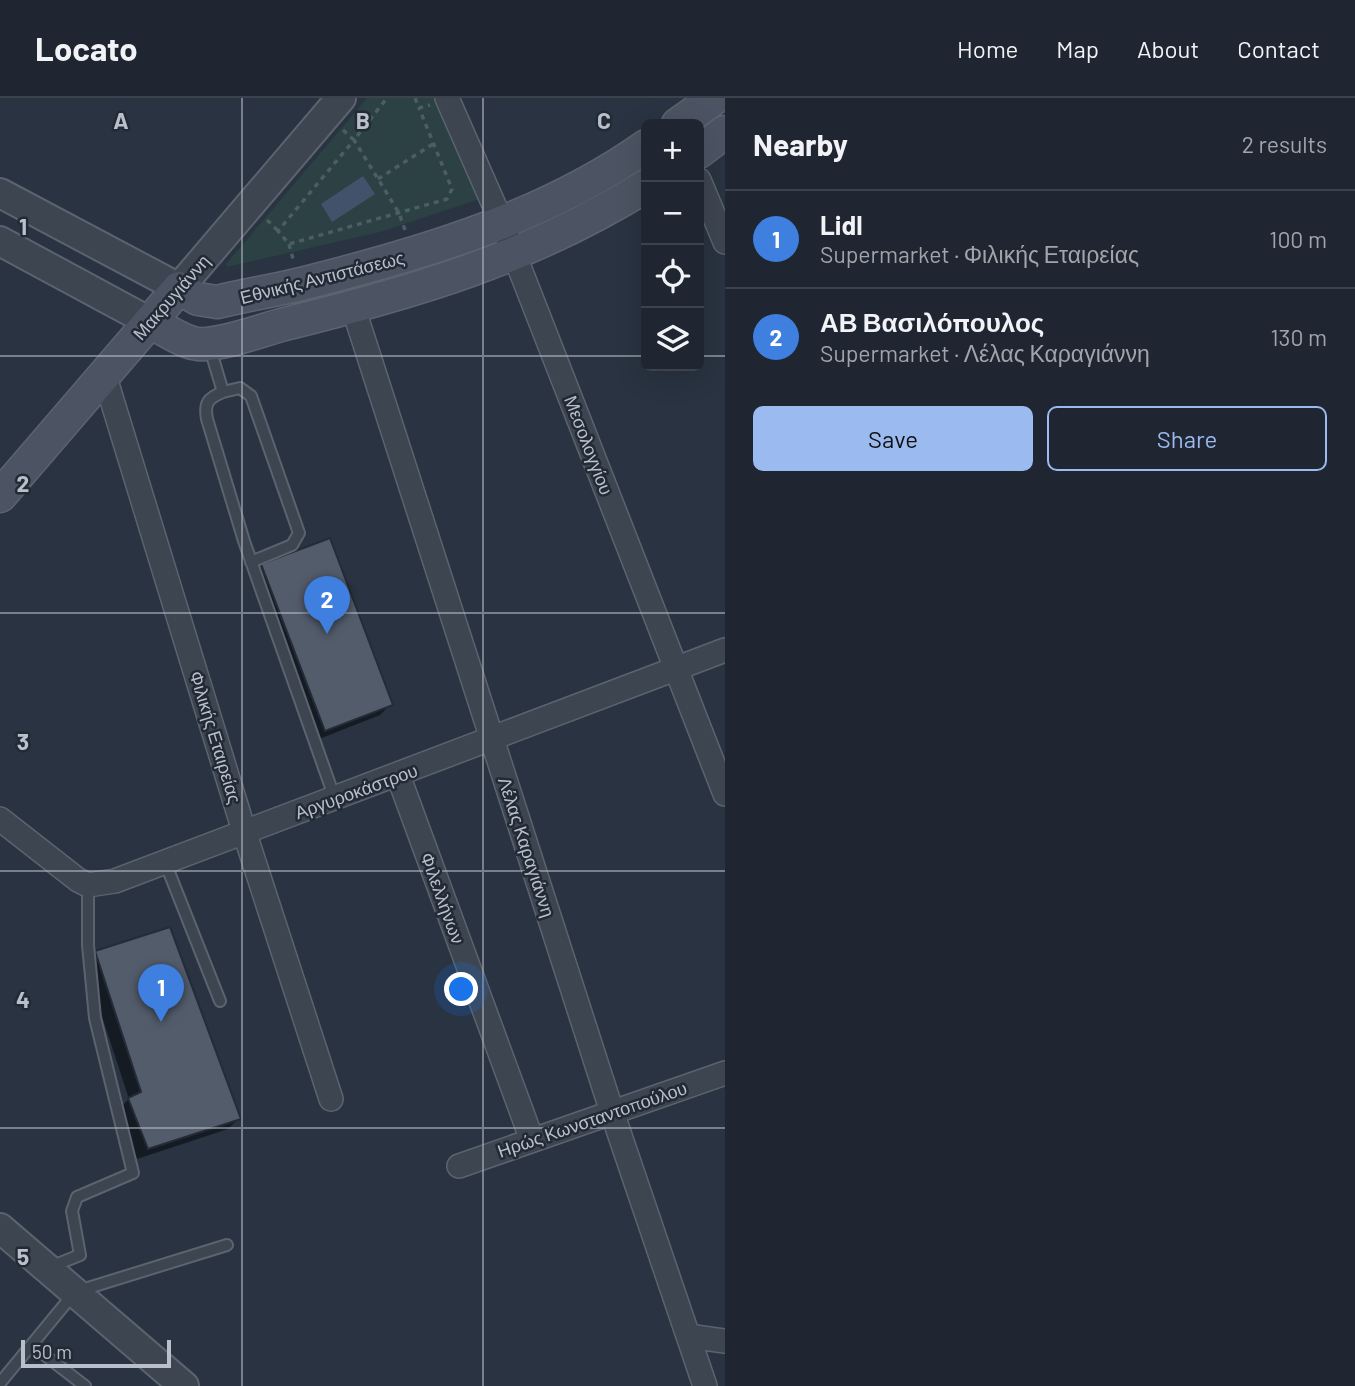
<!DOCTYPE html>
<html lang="en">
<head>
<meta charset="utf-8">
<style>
	:root { --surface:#1f2631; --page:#272e39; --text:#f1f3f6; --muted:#a1a5ab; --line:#3c434d; --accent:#9abaf0 }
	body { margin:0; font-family:Barlow,sans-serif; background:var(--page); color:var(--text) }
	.controls { position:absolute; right:21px; top:21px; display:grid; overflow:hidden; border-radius:10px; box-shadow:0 7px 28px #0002 }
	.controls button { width:63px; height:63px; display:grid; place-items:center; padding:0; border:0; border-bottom:2px solid var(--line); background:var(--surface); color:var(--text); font:35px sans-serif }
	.scale { position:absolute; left:21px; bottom:18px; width:150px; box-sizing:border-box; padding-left:7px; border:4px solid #bac0cb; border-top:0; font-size:19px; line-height:24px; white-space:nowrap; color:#bac0cb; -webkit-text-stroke:5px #222a36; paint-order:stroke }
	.you { position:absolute; left:462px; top:892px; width:24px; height:24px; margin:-18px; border:5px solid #fff; border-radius:50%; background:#1a73e8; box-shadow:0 0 0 10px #1a73e833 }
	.badge { display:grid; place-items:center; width:46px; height:46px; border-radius:50%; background:var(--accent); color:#fff; font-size:23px; font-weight:700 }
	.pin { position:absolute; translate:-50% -58px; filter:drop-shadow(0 2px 4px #0008) }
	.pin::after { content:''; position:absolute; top:37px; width:24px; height:21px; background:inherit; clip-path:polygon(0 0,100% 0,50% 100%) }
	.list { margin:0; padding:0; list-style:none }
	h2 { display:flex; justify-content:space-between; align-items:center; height:91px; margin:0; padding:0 28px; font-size:30px }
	h2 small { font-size:23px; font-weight:400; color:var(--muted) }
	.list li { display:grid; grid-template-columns:46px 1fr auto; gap:21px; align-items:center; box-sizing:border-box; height:98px; padding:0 28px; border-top:2px solid var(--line) }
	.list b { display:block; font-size:26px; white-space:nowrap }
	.list p { margin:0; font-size:23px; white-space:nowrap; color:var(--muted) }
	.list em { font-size:23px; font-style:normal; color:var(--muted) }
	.actions { display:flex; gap:14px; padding:21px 28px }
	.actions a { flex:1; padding:16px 0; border:2px solid var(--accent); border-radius:10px; text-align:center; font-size:24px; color:var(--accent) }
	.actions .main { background:var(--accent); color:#111 }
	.icon { flex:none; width:38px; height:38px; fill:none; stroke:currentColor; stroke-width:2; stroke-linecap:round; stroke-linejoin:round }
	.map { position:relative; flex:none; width:725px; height:1288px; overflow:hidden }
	header { display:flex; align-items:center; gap:42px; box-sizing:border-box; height:98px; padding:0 35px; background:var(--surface); border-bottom:2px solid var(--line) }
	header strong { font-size:33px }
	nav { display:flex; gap:38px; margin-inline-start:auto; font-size:24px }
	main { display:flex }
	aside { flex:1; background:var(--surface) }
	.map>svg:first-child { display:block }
	.green { fill:#2c4143 }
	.water { fill:#42526a }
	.shadow { fill:#0007 }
	.building { fill:#535c6b; stroke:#242c38; stroke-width:2 }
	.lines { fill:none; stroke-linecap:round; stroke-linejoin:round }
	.service-casing { stroke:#5b636e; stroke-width:14 }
	.minor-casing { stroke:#5b636e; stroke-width:26 }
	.tertiary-casing { stroke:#5b636e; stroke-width:32 }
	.secondary-casing { stroke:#5b636e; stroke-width:35 }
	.path { stroke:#4b5e61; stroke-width:3.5; stroke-dasharray:5 5; stroke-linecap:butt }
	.service { stroke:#3d4551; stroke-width:10 }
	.minor { stroke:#3d4551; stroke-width:23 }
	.tertiary { stroke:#3d4551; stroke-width:28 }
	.secondary { stroke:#4c5463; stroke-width:32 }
	.grid { fill:none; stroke:#bac0cb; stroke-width:2; stroke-opacity:0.55 }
	.labels { text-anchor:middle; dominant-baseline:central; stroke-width:5; stroke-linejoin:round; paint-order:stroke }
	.street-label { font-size:18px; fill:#bac0cb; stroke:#222a36 }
	.grid-label { font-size:23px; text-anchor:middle; font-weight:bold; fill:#bac0cb; stroke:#222a36; stroke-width:5; stroke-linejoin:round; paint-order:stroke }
</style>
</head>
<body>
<header>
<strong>Locato</strong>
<nav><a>Home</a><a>Map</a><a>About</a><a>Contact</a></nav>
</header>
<main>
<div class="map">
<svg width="725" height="1288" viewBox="0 0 725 1288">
	<rect width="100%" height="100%" fill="#293341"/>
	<path class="green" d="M 367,0 L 439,0 L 483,100 L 380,134 L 227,169 L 226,166 Z"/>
	<path class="water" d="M 363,78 L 375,96 L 332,124 L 321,106 Z"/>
	<path class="shadow" d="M 262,467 L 391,606 L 380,617 L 314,643 L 251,479 Z
		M 96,855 L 239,1020 L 228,1031 L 137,1061 L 118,1012 L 129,1001 L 85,866 Z"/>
	<path class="building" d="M 330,440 L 393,607 L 325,633 L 261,466 Z
		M 170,829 L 241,1021 L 148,1051 L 128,1000 L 141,994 L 95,853 Z"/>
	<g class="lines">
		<g class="service-casing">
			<path id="service" d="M 209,247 L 223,294 C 208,300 204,305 207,321 L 244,443 L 335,701
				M 223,294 L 240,290 L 251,298 L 299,435 L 292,447 L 251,464
				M 165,764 L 220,903
				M 48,1170 L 80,1157 L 72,1113 L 77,1099 L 133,1075 L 95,920 L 88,847 L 88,787
				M 33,1248 L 85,1288
				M 0,1285 L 75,1194 L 227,1147"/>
		</g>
		<g class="minor-casing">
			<path id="minor" d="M 447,0 L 502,125 L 725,696
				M 699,82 L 725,144
				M 353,209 L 612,1014 L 705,1288
				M 104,276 L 244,733 L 331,1001
				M 398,677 L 532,1042
				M 0,721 L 78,782 L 88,787 L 115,783 L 725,552
				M 459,1068 L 725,975
				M 688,1238 L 725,1243"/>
		</g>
		<g class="tertiary-casing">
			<path id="tertiary" d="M 0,95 L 179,190 L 341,0
				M 0,143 L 150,224
				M 0,1130 L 184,1288"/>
		</g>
		<g class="secondary-casing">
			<path id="secondary" d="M 678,26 L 715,0
				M 699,54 L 725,34
				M 150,224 C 165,231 182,244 198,246 C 219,248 260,233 281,227 C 415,194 528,161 646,88
				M 0,398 L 179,190 L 198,201 L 217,204 C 245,197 273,193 301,186 C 421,156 544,120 646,48"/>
		</g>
		<path class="path" d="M 415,0 L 419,10 L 430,7
			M 343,32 L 354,42 L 387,0
			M 378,81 L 433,46
			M 267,122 L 278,133
			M 405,132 L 399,115 L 354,42 L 278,133 L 289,146 L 447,101 L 452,91 L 419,10
			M 289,146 L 293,161"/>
		<use href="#service" class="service"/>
		<use href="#minor" class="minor"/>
		<use href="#tertiary" class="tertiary"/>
		<use href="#secondary" class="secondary"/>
	</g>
	<path class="grid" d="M 242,0 L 242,1288M 483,0 L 483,1288M 0,258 L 646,258M 699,258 L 725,258M 0,515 L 725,515M 0,773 L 725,773M 0,1030 L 725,1030"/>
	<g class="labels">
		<g class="street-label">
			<text transform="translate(322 179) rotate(-14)">Εθνικής Αντιστάσεως</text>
			<text transform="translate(171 199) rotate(-49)">Μακρυγιάννη</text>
			<text transform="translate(589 347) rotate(69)">Μεσολογγίου</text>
			<text transform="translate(216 639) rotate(73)">Φιλικής Εταιρείας</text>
			<text transform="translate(356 693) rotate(-20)">Αργυροκάστρου</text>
			<text transform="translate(527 749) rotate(72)">Λέλας Καραγιάννη</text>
			<text transform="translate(443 800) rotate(70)">Φιλελλήνων</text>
			<text transform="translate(592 1021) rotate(-19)">Ηρώς Κωνσταντοπούλου</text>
		</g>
	</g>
	<g class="grid-label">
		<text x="121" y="31">A</text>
		<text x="363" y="31">B</text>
		<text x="604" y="31">C</text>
		<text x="23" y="137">1</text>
		<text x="23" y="394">2</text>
		<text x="23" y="652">3</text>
		<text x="23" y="910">4</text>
		<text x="23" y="1167">5</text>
	</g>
</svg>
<div class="controls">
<button>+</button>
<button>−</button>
<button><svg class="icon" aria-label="locate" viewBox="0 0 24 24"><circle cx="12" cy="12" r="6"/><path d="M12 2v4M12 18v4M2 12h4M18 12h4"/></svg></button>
<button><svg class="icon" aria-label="layers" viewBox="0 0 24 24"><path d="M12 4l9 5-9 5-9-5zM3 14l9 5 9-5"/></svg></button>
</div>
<div class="scale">50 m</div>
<div class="you"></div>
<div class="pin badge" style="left:161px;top:924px;background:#3f7fe0">1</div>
<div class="pin badge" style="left:327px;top:536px;background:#3f7fe0">2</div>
</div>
<aside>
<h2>Nearby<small>2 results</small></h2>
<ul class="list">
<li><span class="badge" style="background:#3f7fe0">1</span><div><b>Lidl</b><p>Supermarket · Φιλικής Εταιρείας</p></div><em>100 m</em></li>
<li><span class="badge" style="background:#3f7fe0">2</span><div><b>ΑΒ Βασιλόπουλος</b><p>Supermarket · Λέλας Καραγιάννη</p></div><em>130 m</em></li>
</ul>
<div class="actions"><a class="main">Save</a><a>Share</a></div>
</aside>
</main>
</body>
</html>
